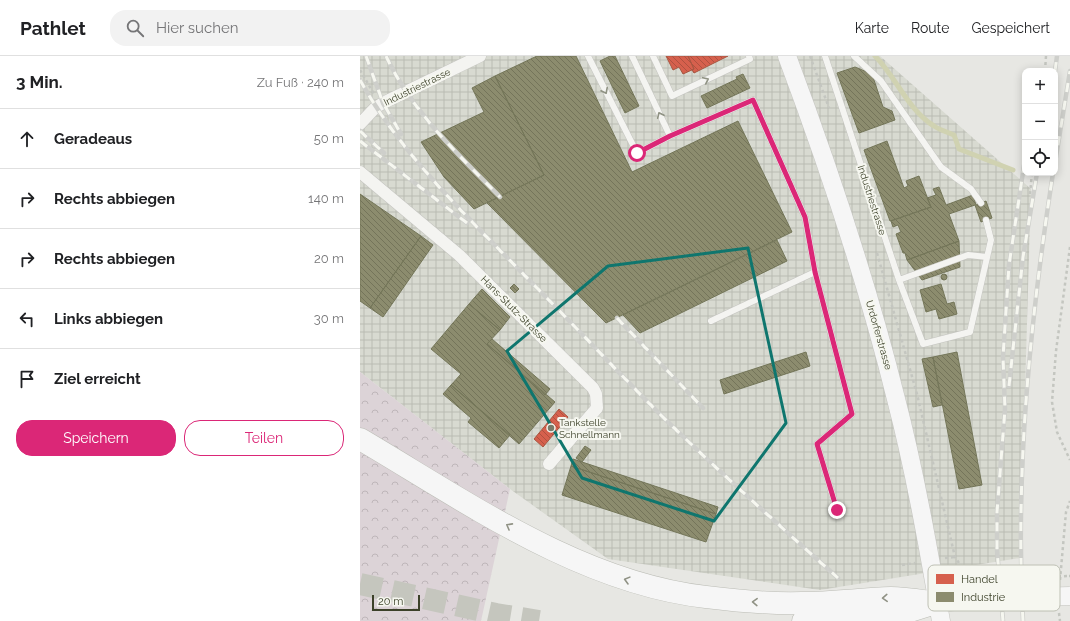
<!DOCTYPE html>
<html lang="de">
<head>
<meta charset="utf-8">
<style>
	:root { --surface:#fff; --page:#f2f2f2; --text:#202124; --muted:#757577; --line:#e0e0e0; --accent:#db2777 }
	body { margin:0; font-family:Raleway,sans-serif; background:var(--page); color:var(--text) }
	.controls { position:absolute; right:12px; top:12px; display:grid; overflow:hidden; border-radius:8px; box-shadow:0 2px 10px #0003 }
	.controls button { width:36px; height:36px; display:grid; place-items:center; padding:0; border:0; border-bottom:1px solid var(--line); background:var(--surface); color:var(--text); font:20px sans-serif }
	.scale { position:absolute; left:12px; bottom:10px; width:48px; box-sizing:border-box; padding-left:4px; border:2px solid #3c4129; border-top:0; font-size:11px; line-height:14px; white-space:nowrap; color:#3c4129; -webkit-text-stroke:3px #f6f7f0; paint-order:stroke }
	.stop { position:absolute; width:12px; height:12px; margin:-9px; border:3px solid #db2777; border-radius:50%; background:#fff }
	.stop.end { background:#db2777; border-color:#fff; box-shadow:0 1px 4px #0008 }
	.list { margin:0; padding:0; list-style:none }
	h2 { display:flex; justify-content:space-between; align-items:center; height:52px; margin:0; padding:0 16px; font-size:17px }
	h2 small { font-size:13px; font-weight:400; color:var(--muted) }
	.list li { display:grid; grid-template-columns:26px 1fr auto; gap:12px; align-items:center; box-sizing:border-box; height:60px; padding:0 16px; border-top:1px solid var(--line) }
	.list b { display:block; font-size:15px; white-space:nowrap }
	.list em { font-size:13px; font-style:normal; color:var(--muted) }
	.actions { display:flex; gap:8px; padding:12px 16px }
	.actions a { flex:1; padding:9px 0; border:1px solid var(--accent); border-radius:16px; text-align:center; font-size:14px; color:var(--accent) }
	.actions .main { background:var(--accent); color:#fff }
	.icon { flex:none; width:22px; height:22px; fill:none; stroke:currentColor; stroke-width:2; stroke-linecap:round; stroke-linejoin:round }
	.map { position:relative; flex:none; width:710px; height:565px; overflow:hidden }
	header { display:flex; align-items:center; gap:24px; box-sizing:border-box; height:56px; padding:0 20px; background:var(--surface); border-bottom:1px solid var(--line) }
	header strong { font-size:19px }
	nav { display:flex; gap:22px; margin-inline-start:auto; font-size:14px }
	.search { width:280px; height:36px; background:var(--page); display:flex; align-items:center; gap:10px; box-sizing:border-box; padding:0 14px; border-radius:16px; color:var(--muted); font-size:15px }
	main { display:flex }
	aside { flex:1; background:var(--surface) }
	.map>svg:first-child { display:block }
	.industrial { fill:url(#industrial-grid) }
	.forest { fill:url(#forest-crowns) }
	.shops { fill:url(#shops-back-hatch); stroke:#a85742 }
	.industry { fill:url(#industry-back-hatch); stroke:#747659 }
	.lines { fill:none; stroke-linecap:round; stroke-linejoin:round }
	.stream { stroke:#d0d2b1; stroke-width:5 }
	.highway-tunnel { stroke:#c5c6be; stroke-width:22; stroke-dasharray:22 11; stroke-linecap:butt }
	.lane-casing { stroke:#c5c5c1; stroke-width:7 }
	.street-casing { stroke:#c5c5c1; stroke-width:13 }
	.secondary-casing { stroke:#c5c5c1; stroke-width:19 }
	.highway-casing { stroke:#bbbcb5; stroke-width:23 }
	.path { stroke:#c4c6c0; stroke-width:2.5; stroke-dasharray:3 3; stroke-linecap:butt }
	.lane { stroke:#f4f4f1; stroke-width:6 }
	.street { stroke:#f4f4f1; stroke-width:12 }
	.secondary { stroke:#f6f6f6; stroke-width:18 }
	.highway { stroke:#f6f6f6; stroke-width:22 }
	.rail-casing { stroke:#cecfcb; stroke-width:4.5 }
	.rail { stroke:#f6f7f0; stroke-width:3; stroke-dasharray:9; stroke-linecap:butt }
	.secondary-bridge-casing { stroke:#c5c5c1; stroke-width:19; stroke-linecap:butt }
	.path-bridge { stroke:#c4c6c0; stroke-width:2.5; stroke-dasharray:3 3; stroke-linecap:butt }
	.secondary-bridge { stroke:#f6f6f6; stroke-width:18 }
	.oneway { stroke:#8f9283 }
	.oneway2 { stroke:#909285 }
	.route { stroke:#db2777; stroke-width:5 }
	.marked { fill:none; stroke:#0f766e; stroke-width:3; stroke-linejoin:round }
	.poi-dot { fill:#787b6a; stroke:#f6f7f0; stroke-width:1.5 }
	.labels { text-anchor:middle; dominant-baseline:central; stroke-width:4; stroke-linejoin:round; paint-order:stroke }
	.street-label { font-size:10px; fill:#3c4129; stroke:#f6f7f0 }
	.poi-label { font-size:10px; fill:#3c4129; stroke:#f6f7f0; text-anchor:start }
	.key { fill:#f6f7f0; stroke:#bec0b4; stroke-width:1 }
	.key-label { font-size:11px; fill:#3c4129 }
</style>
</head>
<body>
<header>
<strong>Pathlet</strong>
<div class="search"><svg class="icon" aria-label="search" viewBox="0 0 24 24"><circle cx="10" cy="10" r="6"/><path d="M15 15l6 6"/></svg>Hier suchen</div>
<nav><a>Karte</a><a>Route</a><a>Gespeichert</a></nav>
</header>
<main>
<aside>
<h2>3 Min.<small>Zu Fuß · 240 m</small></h2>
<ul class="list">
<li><svg class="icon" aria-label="ahead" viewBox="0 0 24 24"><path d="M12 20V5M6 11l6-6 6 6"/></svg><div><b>Geradeaus</b></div><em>50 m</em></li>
<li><svg class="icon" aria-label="right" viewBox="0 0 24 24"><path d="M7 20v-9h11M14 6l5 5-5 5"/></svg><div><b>Rechts abbiegen</b></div><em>140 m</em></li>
<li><svg class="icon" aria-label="right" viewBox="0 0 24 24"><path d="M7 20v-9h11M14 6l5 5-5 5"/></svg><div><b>Rechts abbiegen</b></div><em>20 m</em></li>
<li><svg class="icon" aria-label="left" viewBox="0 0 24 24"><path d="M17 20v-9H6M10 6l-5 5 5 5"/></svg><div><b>Links abbiegen</b></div><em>30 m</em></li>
<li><svg class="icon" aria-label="arrive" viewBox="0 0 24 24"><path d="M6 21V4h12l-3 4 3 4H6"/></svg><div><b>Ziel erreicht</b></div></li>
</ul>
<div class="actions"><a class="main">Speichern</a><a>Teilen</a></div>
</aside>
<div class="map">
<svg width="710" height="565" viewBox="0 0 710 565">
	<defs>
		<pattern id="industrial-grid" width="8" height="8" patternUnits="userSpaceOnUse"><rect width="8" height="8" fill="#d8dad1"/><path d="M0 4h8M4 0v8" fill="none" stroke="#babcb3"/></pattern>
		<pattern id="forest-crowns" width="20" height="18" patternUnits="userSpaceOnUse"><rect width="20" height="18" fill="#dcd3d7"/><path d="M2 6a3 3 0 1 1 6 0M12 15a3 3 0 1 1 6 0" fill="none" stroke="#beb6b9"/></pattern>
		<pattern id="shops-back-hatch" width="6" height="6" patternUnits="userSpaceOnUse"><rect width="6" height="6" fill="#d6604d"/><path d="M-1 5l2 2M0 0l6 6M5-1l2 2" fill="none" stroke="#af5140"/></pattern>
		<pattern id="industry-back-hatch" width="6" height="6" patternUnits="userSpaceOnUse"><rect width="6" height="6" fill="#8c8c6e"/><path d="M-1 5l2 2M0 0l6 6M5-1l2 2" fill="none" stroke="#74745a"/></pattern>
	</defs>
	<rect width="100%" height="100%" fill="#e7e7e3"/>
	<path class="industrial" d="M 0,0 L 520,0 L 671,133 L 660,502 L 460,534 L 248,503 L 150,433 L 0,316 Z"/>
	<path class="forest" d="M 0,316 L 150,433 L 121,565 L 0,565 Z"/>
	<path class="shops" d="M 306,0 L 328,0 L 334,13 L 323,18 L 319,11 L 313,14 Z
		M 328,0 L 368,0 L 334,17 L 332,14 L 334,13 Z
		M 199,353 L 208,361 L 183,391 L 174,383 Z"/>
	<path class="industry" d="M 177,0 L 216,0 L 272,116 L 378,65 L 432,176 L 246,267 L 127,147 L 184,119 L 135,20 Z
		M 250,0 L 255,0 L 279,50 L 265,57 L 240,5 Z
		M 495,11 L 512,18 L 523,51 L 532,55 L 535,64 L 499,77 L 477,17 Z
		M 383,18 L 390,32 L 347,52 L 341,40 L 377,23 L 376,21 Z
		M 135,20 L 184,119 L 114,153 L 84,121 L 61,86 L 124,56 L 112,32 Z
		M 527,85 L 544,132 L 548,130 L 546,125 L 559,120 L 571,151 L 530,165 L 504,94 Z
		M 579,131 L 586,149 L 613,139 L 616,149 L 626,145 L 632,162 L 621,166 L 615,149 L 589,158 L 599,185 L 547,204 L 545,197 L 543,197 L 536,178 L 541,176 L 538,169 L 533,171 L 531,165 L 571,151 L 567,142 L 576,139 L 573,133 Z
		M 0,138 L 61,180 L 10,252 L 0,245 Z
		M 61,180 L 73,189 L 23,261 L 10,252 Z
		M 417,184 L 427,205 L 280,277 L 263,259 Z
		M 599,185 L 600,211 L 562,224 L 547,204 Z
		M581 221a3 3 0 1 1 6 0a3 3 0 1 1-6 0Z
		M 154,228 L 159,233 L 155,237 L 150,232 Z
		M 581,228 L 587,248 L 594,246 L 597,258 L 579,263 L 576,253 L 566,256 L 560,234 Z
		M 122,233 L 150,261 L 140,274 L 109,248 Z
		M 109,248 L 140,274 L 127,288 L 195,346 L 159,388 L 91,329 L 101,318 L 71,293 Z
		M 132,283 L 190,333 L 185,339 L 127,288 Z
		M 446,296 L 450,310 L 364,338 L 360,324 Z
		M 597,296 L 622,429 L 599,433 L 573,301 Z
		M 573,301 L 582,349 L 573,351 L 562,303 Z
		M 91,329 L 150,379 L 139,392 L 108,366 L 111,362 L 83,338 Z
		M 225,390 L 231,394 L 222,406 L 216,402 Z
		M 213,403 L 358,451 L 356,458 L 211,410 Z
		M 211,410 L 356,458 L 346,486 L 202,439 Z"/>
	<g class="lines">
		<path class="stream" d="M 515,0 C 536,21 548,54 574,70 C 580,74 587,76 594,79 L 599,93 L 653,114"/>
		<path class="highway-tunnel" d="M 0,528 L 136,558 L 179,565"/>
		<g class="lane-casing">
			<path id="lane" d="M 228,0 L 277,97 L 310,80 L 272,0
				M 293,0 L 312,40 L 390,3 L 389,0
				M 465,0 L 539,224 L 563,288 L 610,276 L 631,184 L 626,164
				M 494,0 L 521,25 L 581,111 L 611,133 L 621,147
				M 310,80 L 393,44 L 445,161 L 455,216 L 492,358 L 457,388 L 477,454
				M 539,224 L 608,199 L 627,201
				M 351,265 L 455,216"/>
		</g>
		<g class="street-casing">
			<path id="street" d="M 0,68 L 15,52 L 23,47 L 120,0
				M 0,116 L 99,199 L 233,332 L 236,338 L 237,352 L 189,408"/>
		</g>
		<g class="secondary-casing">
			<path id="secondary" d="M 427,0 C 469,112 507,226 536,343 C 555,416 568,491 581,565
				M 577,547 L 633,542"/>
		</g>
		<g class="highway-casing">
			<path id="highway" d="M 0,383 C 107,446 221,527 346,541 C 378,545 410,548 442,547 C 472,547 501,543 531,542 C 546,542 562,545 577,547
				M 443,565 L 534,560 L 569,549"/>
		</g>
		<path class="path" d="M 450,0 L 469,52
			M 0,14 L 14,38
			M 685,15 L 686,0
			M 670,138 L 672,117
			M 710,191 L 696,295 L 692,346 L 697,376 L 710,404
			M 517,197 L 557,338 L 595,501 C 606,518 611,521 632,522
			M 585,502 L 595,501
			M 542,509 L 555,507
			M 709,520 L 710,520
			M 700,524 L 706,456 L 710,445
			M 699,557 L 700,565"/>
		<use href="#lane" class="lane"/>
		<use href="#street" class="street"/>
		<use href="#secondary" class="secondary"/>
		<use href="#highway" class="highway"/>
		<g class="rail-casing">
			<path id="rail" d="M 6,0 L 23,47 L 41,78
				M 26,0 C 52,56 98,98 140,141
				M 695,15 L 697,0
				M 0,24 C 43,102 114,167 175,230 C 220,275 263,322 309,367 C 364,420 421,471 478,522
				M 0,75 L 24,97
				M 0,85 L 107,167
				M 695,107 L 710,15
				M 257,262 L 343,352
				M 649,330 L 663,201 L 677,117
				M 643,565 L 637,494 L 637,456 L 645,353 L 643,301 L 649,209 L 665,103
				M 663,565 C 655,415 670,265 693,117"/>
		</g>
		<use href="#rail" class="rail"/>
		<g class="secondary-bridge-casing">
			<path id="secondary-bridge" d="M 633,542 L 710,540"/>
		</g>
		<path class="path-bridge" d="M 632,522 L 709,520"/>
		<use href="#secondary-bridge" class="secondary-bridge"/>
	</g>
	<defs><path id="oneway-chevron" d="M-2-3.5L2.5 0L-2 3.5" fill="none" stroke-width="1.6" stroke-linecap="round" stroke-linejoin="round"/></defs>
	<g class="oneway">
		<use href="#oneway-chevron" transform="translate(346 24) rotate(-25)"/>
		<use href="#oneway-chevron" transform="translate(245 35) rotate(63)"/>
		<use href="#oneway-chevron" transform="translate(300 59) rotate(-115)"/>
	</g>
	<g class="oneway2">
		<use href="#oneway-chevron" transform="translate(149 470) rotate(-151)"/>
		<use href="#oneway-chevron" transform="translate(267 524) rotate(-165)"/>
		<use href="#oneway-chevron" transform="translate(525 542) rotate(177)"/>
		<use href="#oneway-chevron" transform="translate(395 546) rotate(-178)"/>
	</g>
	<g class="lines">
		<path class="route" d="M 277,97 L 310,80 L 393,44 L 445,161 L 455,216 L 492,358 L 457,388 L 477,454"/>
	</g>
	<path class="marked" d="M 388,192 L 426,367 L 354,465 L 222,422 L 147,295 L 248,210 Z"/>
	<circle class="poi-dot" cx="191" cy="372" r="4"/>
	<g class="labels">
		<g class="street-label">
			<text transform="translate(57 31) rotate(-26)">Industriestrasse</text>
			<text transform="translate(512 144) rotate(72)">Industriestrasse</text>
			<text transform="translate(154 253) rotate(45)">Hans-Stutz-Strasse</text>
			<text transform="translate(519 279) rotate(74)">Urdorferstrasse</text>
		</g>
		<g class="poi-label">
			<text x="199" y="366">Tankstelle<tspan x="199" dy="12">Schnellmann</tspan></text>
		</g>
	</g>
	<rect x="568" y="509" width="132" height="46" rx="6" class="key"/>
	<rect x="576" y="518" width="18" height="10" fill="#d6604d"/>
	<rect x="576" y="536" width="18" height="10" fill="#8c8c6e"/>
	<g class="key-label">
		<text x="601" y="527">Handel</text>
		<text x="601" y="545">Industrie</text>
	</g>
</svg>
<div class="controls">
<button>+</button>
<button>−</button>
<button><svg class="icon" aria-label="locate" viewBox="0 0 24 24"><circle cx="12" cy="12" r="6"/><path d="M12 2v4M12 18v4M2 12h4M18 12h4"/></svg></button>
</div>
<div class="scale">20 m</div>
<div class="stop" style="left:277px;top:97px"></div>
<div class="stop end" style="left:477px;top:454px"></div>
</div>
</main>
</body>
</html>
